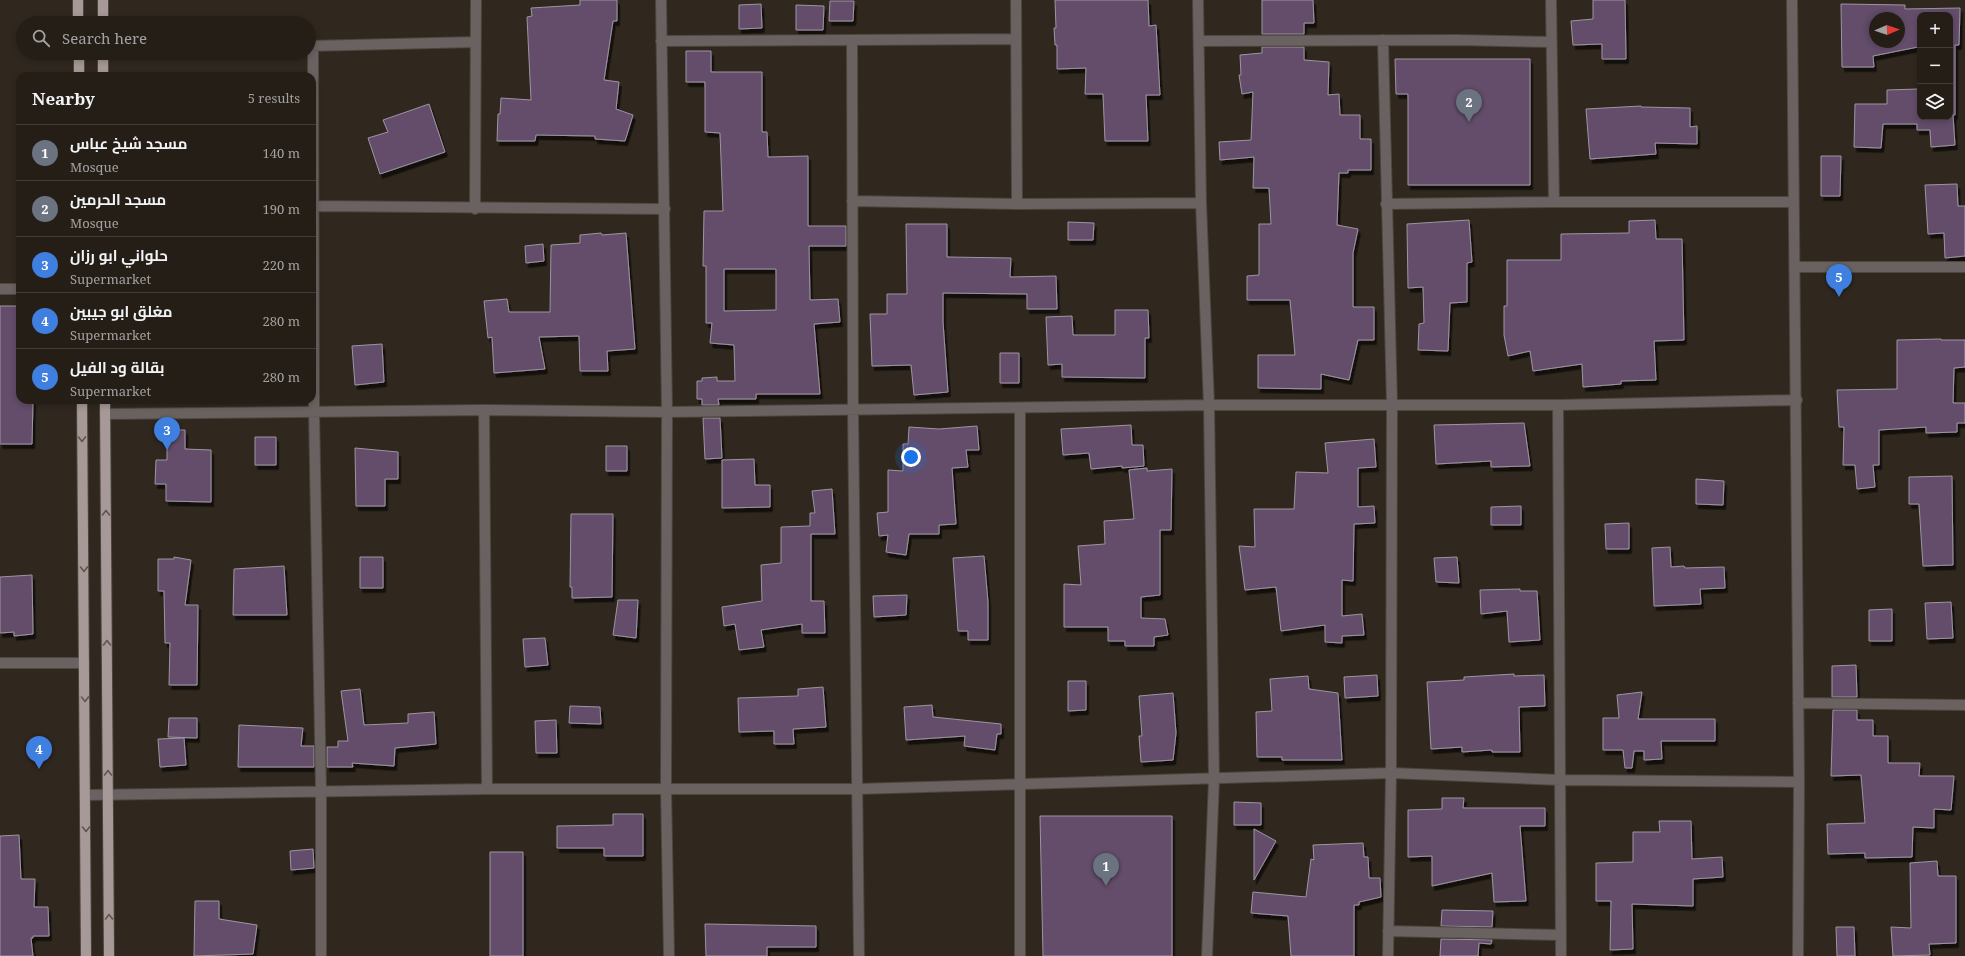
<!DOCTYPE html>
<html lang="en">
<head>
<meta charset="utf-8">
<style>
	:root { --surface:#241e17; --page:#2c2720; --text:#f1f3f6; --muted:#a3a2a1; --line:#413c36; --accent:#0b8043 }
	body { margin:0; font-family:"Noto Serif",Cairo,serif; background:var(--page); color:var(--text) }
	.controls { position:absolute; right:12px; top:12px; display:grid; overflow:hidden; border-radius:8px; box-shadow:0 2px 6px #0003 }
	.controls button { width:36px; height:36px; display:grid; place-items:center; padding:0; border:0; border-bottom:1px solid var(--line); background:var(--surface); color:var(--text); font:20px sans-serif }
	.compass { position:absolute; left:1869px; top:12px; width:36px; height:36px; border-radius:50%; background:var(--surface); box-shadow:0 2px 6px #0003; rotate:88deg }
	.you { position:absolute; left:911px; top:457px; width:14px; height:14px; margin:-10px; border:3px solid #fff; border-radius:50%; background:#1a73e8; box-shadow:0 0 0 6px #1a73e833 }
	.badge { display:grid; place-items:center; width:26px; height:26px; border-radius:50%; background:var(--accent); color:#fff; font-size:13px; font-weight:700 }
	.pin { position:absolute; translate:-50% -33px; filter:drop-shadow(0 1px 2px #0008) }
	.pin::after { content:''; position:absolute; top:21px; width:14px; height:12px; background:inherit; clip-path:polygon(0 0,100% 0,50% 100%) }
	.list { margin:0; padding:0; list-style:none }
	h2 { display:flex; justify-content:space-between; align-items:center; height:52px; margin:0; padding:0 16px; font-size:17px }
	h2 small { font-size:13px; font-weight:400; color:var(--muted) }
	.list li { display:grid; grid-template-columns:26px 1fr auto; gap:12px; align-items:center; box-sizing:border-box; height:56px; padding:0 16px; border-top:1px solid var(--line) }
	.list b { display:block; font-size:15px; white-space:nowrap }
	.list p { margin:0; font-size:13px; white-space:nowrap; color:var(--muted) }
	.list em { font-size:13px; font-style:normal; color:var(--muted) }
	.icon { flex:none; width:22px; height:22px; fill:none; stroke:currentColor; stroke-width:2; stroke-linecap:round; stroke-linejoin:round }
	.map { position:relative; flex:none; width:1965px; height:956px; overflow:hidden }
	.search { position:absolute; background:var(--surface); box-shadow:0 2px 6px #0003; left:16px; top:16px; width:300px; height:44px; display:flex; align-items:center; gap:10px; box-sizing:border-box; padding:0 14px; border-radius:22px; color:var(--muted); font-size:15px }
	.panel { position:absolute; background:var(--surface); box-shadow:0 2px 6px #0003; left:16px; top:72px; width:300px; height:332px; border-radius:12px }
	.map>svg:first-child { display:block }
	.building { fill:#634d6b; stroke:#9d95a1; fill-rule:evenodd; filter:url(#shadow) }
	.lines { fill:none; stroke-linecap:round; stroke-linejoin:round }
	.minor-casing { stroke:#4d463d; stroke-width:12 }
	.major-casing { stroke:#4d463d; stroke-width:12 }
	.minor { stroke:#696261; stroke-width:10 }
	.major { stroke:#a79998; stroke-width:10 }
	.oneway { stroke:#60554f }
</style>
</head>
<body>
<div class="map">
<svg width="1965" height="956" viewBox="0 0 1965 956">
	<defs>
		<filter id="shadow"><feDropShadow dx="2.5" dy="4.5" stdDeviation="0" flood-color="#0009"/></filter>
	</defs>
	<rect width="100%" height="100%" fill="#30281f"/>
	<path class="building" d="M 580,0 L 617,0 L 617,21 L 613,21 L 604,80 L 619,82 L 616,109 L 633,115 L 625,141 L 595,139 L 595,136 L 536,135 L 535,141 L 497,141 L 498,114 L 500,114 L 501,98 L 531,100 L 527,17 L 532,16 L 531,8 L 580,5 Z
		M 1055,0 L 1148,0 L 1149,26 L 1156,25 L 1160,95 L 1146,95 L 1148,141 L 1105,141 L 1103,94 L 1085,94 L 1086,68 L 1057,69 L 1057,45 L 1055,45 L 1054,28 L 1056,28 Z
		M 1262,0 L 1313,0 L 1314,23 L 1304,23 L 1304,34 L 1262,34 Z
		M 1593,0 L 1625,0 L 1626,59 L 1602,59 L 1602,44 L 1573,45 L 1571,21 L 1593,19 Z
		M 830,1 L 854,1 L 853,21 L 829,21 Z
		M 761,4 L 762,28 L 739,29 L 739,5 Z
		M 1841,4 L 1905,5 L 1905,9 L 1960,8 L 1959,45 L 1955,45 L 1955,115 L 1953,115 L 1955,145 L 1931,147 L 1930,130 L 1917,130 L 1917,124 L 1883,124 L 1881,148 L 1854,147 L 1855,104 L 1887,104 L 1887,90 L 1918,89 L 1918,47 L 1873,56 L 1874,67 L 1842,67 ZM 1920,15 L 1950,15 L 1950,117 L 1920,117 ZM 1875,18 L 1899,18 L 1899,42 L 1875,42 Z
		M 796,5 L 824,6 L 823,30 L 796,30 Z
		M 1262,47 L 1304,47 L 1304,60 L 1329,62 L 1328,95 L 1339,94 L 1340,115 L 1360,115 L 1360,139 L 1371,139 L 1371,170 L 1348,170 L 1348,173 L 1339,173 L 1337,225 L 1358,229 L 1353,253 L 1353,307 L 1374,307 L 1374,340 L 1358,340 L 1349,380 L 1321,374 L 1321,389 L 1258,388 L 1258,355 L 1295,355 L 1290,300 L 1247,300 L 1247,276 L 1259,275 L 1259,224 L 1271,224 L 1269,188 L 1253,188 L 1254,157 L 1220,160 L 1219,142 L 1251,140 L 1253,92 L 1242,94 L 1239,75 L 1241,75 L 1240,55 L 1262,53 Z
		M 686,51 L 711,51 L 711,72 L 762,72 L 762,132 L 767,132 L 768,157 L 808,156 L 808,226 L 846,226 L 846,246 L 809,246 L 810,300 L 838,299 L 840,322 L 814,324 L 820,394 L 756,394 L 756,399 L 718,399 L 719,405 L 702,405 L 702,399 L 697,399 L 697,381 L 702,381 L 702,378 L 717,377 L 717,381 L 735,381 L 734,345 L 710,343 L 712,323 L 706,323 L 706,266 L 703,266 L 704,211 L 723,211 L 720,133 L 705,132 L 705,82 L 686,82 ZM 724,269 L 776,269 L 776,310 L 724,311 Z
		M 1395,59 L 1530,59 L 1530,185 L 1408,185 L 1408,94 L 1396,94 Z
		M 429,104 L 445,152 L 380,174 L 368,138 L 388,132 L 383,120 Z
		M 1641,106 L 1641,107 L 1690,108 L 1690,127 L 1697,126 L 1697,144 L 1655,143 L 1656,154 L 1590,159 L 1586,109 Z
		M 1821,156 L 1841,156 L 1840,196 L 1821,196 Z
		M 1957,184 L 1958,206 L 1965,206 L 1965,256 L 1945,258 L 1944,233 L 1928,234 L 1925,185 Z
		M 1469,220 L 1472,262 L 1467,263 L 1467,302 L 1450,303 L 1448,351 L 1418,350 L 1419,324 L 1424,323 L 1423,287 L 1408,288 L 1407,224 Z
		M 1655,220 L 1656,239 L 1682,239 L 1684,340 L 1654,341 L 1656,380 L 1621,381 L 1621,384 L 1583,387 L 1582,364 L 1533,371 L 1530,351 L 1508,356 L 1504,335 L 1504,306 L 1507,306 L 1507,260 L 1561,260 L 1561,234 L 1629,233 L 1629,221 Z
		M 1068,222 L 1094,223 L 1093,240 L 1068,240 Z
		M 906,224 L 947,224 L 947,257 L 1011,258 L 1010,277 L 1056,276 L 1057,309 L 1027,309 L 1027,294 L 943,293 L 943,322 L 948,392 L 914,395 L 911,365 L 872,366 L 870,314 L 887,314 L 887,294 L 907,294 Z
		M 601,233 L 602,235 L 626,233 L 635,349 L 607,351 L 608,371 L 580,371 L 579,336 L 539,337 L 545,369 L 494,373 L 492,337 L 488,338 L 484,301 L 507,299 L 509,312 L 550,312 L 551,245 L 580,243 L 580,235 Z
		M 543,244 L 544,261 L 526,263 L 525,246 Z
		M 0,306 L 20,306 L 20,400 L 33,400 L 32,444 L 0,444 Z
		M 1115,310 L 1148,310 L 1149,338 L 1145,338 L 1145,378 L 1062,377 L 1062,364 L 1048,365 L 1046,317 L 1072,316 L 1073,335 L 1115,335 Z
		M 1941,339 L 1941,340 L 1965,340 L 1965,367 L 1954,368 L 1953,403 L 1965,403 L 1965,423 L 1957,423 L 1957,432 L 1926,433 L 1926,427 L 1879,430 L 1879,465 L 1873,465 L 1875,487 L 1857,489 L 1855,465 L 1843,465 L 1844,427 L 1839,427 L 1837,390 L 1897,389 L 1897,340 Z
		M 382,344 L 384,382 L 355,385 L 352,346 Z
		M 1000,353 L 1019,353 L 1019,383 L 1000,383 Z
		M 703,418 L 720,418 L 722,458 L 705,459 Z
		M 1524,423 L 1530,466 L 1491,467 L 1491,461 L 1436,464 L 1434,425 Z
		M 1131,425 L 1132,445 L 1143,445 L 1144,466 L 1122,468 L 1122,466 L 1091,469 L 1089,453 L 1063,455 L 1061,429 Z
		M 977,426 L 979,450 L 966,450 L 968,467 L 952,468 L 956,524 L 939,525 L 939,534 L 909,534 L 906,555 L 886,552 L 888,535 L 879,536 L 877,513 L 888,512 L 888,470 L 903,471 L 903,444 L 908,444 L 909,427 L 939,429 Z
		M 167,430 L 185,430 L 185,449 L 211,450 L 211,502 L 166,501 L 166,484 L 155,484 L 156,460 L 167,460 Z
		M 255,437 L 276,437 L 276,465 L 255,465 Z
		M 1374,439 L 1376,467 L 1358,468 L 1358,507 L 1374,506 L 1375,523 L 1354,524 L 1353,581 L 1342,580 L 1342,616 L 1362,614 L 1364,635 L 1342,636 L 1342,643 L 1325,642 L 1325,625 L 1281,631 L 1276,587 L 1245,590 L 1239,546 L 1255,547 L 1254,509 L 1294,509 L 1296,472 L 1328,473 L 1325,443 Z
		M 606,446 L 627,446 L 627,471 L 606,471 Z
		M 355,448 L 398,452 L 398,479 L 385,479 L 385,506 L 356,506 Z
		M 754,459 L 755,485 L 770,485 L 770,507 L 722,508 L 722,460 Z
		M 1147,468 L 1147,471 L 1172,469 L 1171,530 L 1160,530 L 1160,595 L 1141,597 L 1141,618 L 1165,619 L 1168,635 L 1154,637 L 1154,646 L 1125,646 L 1125,641 L 1108,641 L 1108,627 L 1064,627 L 1064,584 L 1081,585 L 1078,546 L 1105,544 L 1104,521 L 1134,519 L 1129,470 Z
		M 1952,476 L 1953,565 L 1923,566 L 1919,504 L 1909,504 L 1909,477 Z
		M 1696,479 L 1724,481 L 1723,505 L 1696,504 Z
		M 832,489 L 835,534 L 811,534 L 811,601 L 824,601 L 825,633 L 802,633 L 802,624 L 761,630 L 764,647 L 739,650 L 735,624 L 724,626 L 722,607 L 762,601 L 761,565 L 781,563 L 781,527 L 810,526 L 810,513 L 815,513 L 812,491 Z
		M 1521,506 L 1521,525 L 1491,525 L 1491,507 Z
		M 571,514 L 613,514 L 612,597 L 572,598 L 572,587 L 570,587 Z
		M 1629,523 L 1629,549 L 1606,549 L 1605,524 Z
		M 1670,547 L 1671,567 L 1684,566 L 1685,568 L 1724,567 L 1725,588 L 1700,589 L 1701,604 L 1654,606 L 1652,548 Z
		M 984,556 L 988,602 L 988,640 L 968,640 L 968,631 L 958,631 L 953,558 Z
		M 174,557 L 191,560 L 185,605 L 198,605 L 197,685 L 169,685 L 170,643 L 165,643 L 164,591 L 158,591 L 158,559 L 174,559 Z
		M 360,557 L 383,557 L 383,588 L 360,588 Z
		M 1457,557 L 1459,583 L 1436,582 L 1434,558 Z
		M 284,566 L 287,615 L 233,615 L 234,569 Z
		M 32,575 L 33,634 L 14,636 L 14,632 L 0,633 L 0,577 Z
		M 1520,589 L 1520,591 L 1537,591 L 1540,640 L 1509,642 L 1507,611 L 1481,614 L 1480,590 Z
		M 907,595 L 906,615 L 874,617 L 873,596 Z
		M 618,600 L 638,600 L 636,638 L 613,635 Z
		M 1951,602 L 1953,638 L 1927,639 L 1925,603 Z
		M 1892,609 L 1892,641 L 1869,641 L 1869,610 Z
		M 545,638 L 548,665 L 525,667 L 523,639 Z
		M 1856,665 L 1857,697 L 1832,697 L 1832,666 Z
		M 1514,674 L 1514,676 L 1544,675 L 1545,706 L 1519,707 L 1520,752 L 1492,752 L 1492,750 L 1462,752 L 1462,747 L 1431,749 L 1427,682 L 1464,680 L 1464,677 Z
		M 1377,675 L 1378,696 L 1345,698 L 1344,677 Z
		M 1308,676 L 1309,689 L 1338,693 L 1342,760 L 1282,760 L 1282,757 L 1257,757 L 1256,712 L 1272,711 L 1270,679 Z
		M 1068,681 L 1086,681 L 1086,710 L 1068,711 Z
		M 823,687 L 826,727 L 793,729 L 794,744 L 774,744 L 774,731 L 739,732 L 738,698 L 798,696 L 798,689 Z
		M 360,689 L 364,725 L 408,723 L 408,714 L 434,712 L 436,744 L 395,748 L 394,766 L 352,763 L 353,767 L 327,767 L 327,747 L 338,747 L 338,741 L 348,741 L 341,691 Z
		M 1642,692 L 1638,719 L 1715,719 L 1715,741 L 1661,741 L 1662,759 L 1644,760 L 1644,751 L 1634,751 L 1632,768 L 1625,768 L 1623,750 L 1603,750 L 1603,718 L 1619,718 L 1617,695 Z
		M 1173,693 L 1176,733 L 1173,760 L 1141,762 L 1139,736 L 1142,736 L 1139,696 Z
		M 932,705 L 933,717 L 1001,724 L 1001,734 L 997,734 L 995,750 L 964,746 L 965,736 L 906,740 L 904,707 Z
		M 570,706 L 600,707 L 601,724 L 569,723 Z
		M 1833,710 L 1857,710 L 1857,720 L 1873,720 L 1873,736 L 1888,736 L 1888,763 L 1920,763 L 1919,776 L 1954,776 L 1951,810 L 1934,809 L 1934,828 L 1913,827 L 1912,857 L 1865,858 L 1865,853 L 1828,854 L 1827,824 L 1865,823 L 1861,775 L 1831,776 Z
		M 169,718 L 197,718 L 197,738 L 168,737 Z
		M 556,720 L 557,753 L 536,753 L 535,721 Z
		M 239,725 L 303,728 L 301,746 L 314,746 L 314,767 L 238,767 Z
		M 184,738 L 186,765 L 160,767 L 158,739 Z
		M 1442,798 L 1464,798 L 1463,808 L 1545,808 L 1545,826 L 1520,826 L 1526,901 L 1494,902 L 1492,873 L 1432,886 L 1432,856 L 1408,857 L 1408,810 L 1442,809 Z
		M 1234,802 L 1261,803 L 1261,825 L 1234,825 Z
		M 613,814 L 643,814 L 643,856 L 604,856 L 604,848 L 557,848 L 557,826 L 613,825 Z
		M 1040,816 L 1172,816 L 1172,956 L 1043,956 Z
		M 1659,821 L 1691,821 L 1692,859 L 1722,857 L 1723,877 L 1693,879 L 1693,906 L 1632,904 L 1633,949 L 1610,950 L 1611,901 L 1596,901 L 1596,863 L 1633,862 L 1633,832 L 1660,832 Z
		M 1254,829 L 1276,841 L 1254,880 Z
		M 19,835 L 21,879 L 35,879 L 34,907 L 48,907 L 49,936 L 33,936 L 33,938 L 31,938 L 33,956 L 0,956 L 0,836 Z
		M 1363,843 L 1364,857 L 1368,857 L 1369,878 L 1380,878 L 1381,897 L 1359,902 L 1359,905 L 1354,905 L 1354,956 L 1291,956 L 1288,916 L 1251,913 L 1253,892 L 1306,897 L 1311,859 L 1314,860 L 1313,845 Z
		M 313,849 L 314,868 L 291,870 L 290,851 Z
		M 490,852 L 523,852 L 523,956 L 490,956 Z
		M 1937,861 L 1938,876 L 1956,876 L 1956,943 L 1929,944 L 1930,955 L 1893,956 L 1891,927 L 1911,928 L 1910,863 Z
		M 195,901 L 219,901 L 219,919 L 257,925 L 253,954 L 194,956 Z
		M 1442,910 L 1493,911 L 1492,927 L 1441,926 Z
		M 705,924 L 816,926 L 816,947 L 767,947 L 767,956 L 706,956 Z
		M 1836,927 L 1854,927 L 1855,956 L 1837,956 Z
		M 1441,939 L 1492,940 L 1491,944 L 1479,943 L 1478,956 L 1440,956 Z"/>
	<g class="lines">
		<g class="minor-casing">
			<path id="minor" d="M 661,0 L 667,412 L 666,788 L 669,956
				M 1016,0 L 1017,204
				M 1198,0 L 1201,203 L 1209,405 L 1214,780 L 1207,956
				M 1551,0 L 1554,202
				M 1792,0 L 1799,782 L 1798,956
				M 852,40 L 853,410 L 859,956
				M 1383,40 L 1392,405 L 1391,773 L 1388,956
				M 661,41 L 1016,39
				M 1199,41 L 1457,40 L 1551,42
				M 309,46 L 475,42
				M 313,46 L 314,411 L 321,791 L 321,956
				M 852,201 L 1017,204 L 1201,203
				M 1386,204 L 1554,202 L 1793,202
				M 315,206 L 665,209
				M 475,209 L 476,0
				M 1795,267 L 1965,267
				M 0,289 L 20,289
				M 1558,405 L 1561,956
				M 484,410 L 487,789
				M 105,414 L 484,410 L 667,412 L 1209,405 L 1558,405 L 1797,400
				M 0,663 L 84,663
				M 1798,703 L 1965,705
				M 86,795 L 487,789 L 857,789 L 1391,773 L 1561,780 L 1799,782
				M 1388,931 L 1561,935
				M 1020,956 L 1020,408"/>
		</g>
		<g class="major-casing">
			<path id="major" d="M 78,0 L 78,23
				M 103,23 L 103,0
				M 79,53 L 79,76
				M 103,53 L 103,76
				M 82,400 L 86,956
				M 105,400 L 109,956"/>
		</g>
		<use href="#minor" class="minor"/>
		<use href="#major" class="major"/>
	</g>
	<defs><path id="oneway-chevron" d="M-2-3.5L2.5 0L-2 3.5" fill="none" stroke-width="1.6" stroke-linecap="round" stroke-linejoin="round"/></defs>
	<g class="oneway">
		<use href="#oneway-chevron" transform="translate(82 439) rotate(89)"/>
		<use href="#oneway-chevron" transform="translate(106 513) rotate(-90)"/>
		<use href="#oneway-chevron" transform="translate(84 569) rotate(89)"/>
		<use href="#oneway-chevron" transform="translate(107 643) rotate(-90)"/>
		<use href="#oneway-chevron" transform="translate(85 699) rotate(89)"/>
		<use href="#oneway-chevron" transform="translate(108 773) rotate(-90)"/>
		<use href="#oneway-chevron" transform="translate(86 829) rotate(90)"/>
		<use href="#oneway-chevron" transform="translate(109 917) rotate(-90)"/>
	</g>
</svg>
<div class="controls">
<button>+</button>
<button>−</button>
<button><svg class="icon" aria-label="layers" viewBox="0 0 24 24"><path d="M12 4l9 5-9 5-9-5zM3 14l9 5 9-5"/></svg></button>
</div>
<svg class="compass" viewBox="-18 -18 36 36"><path d="M0-13l5 13h-10z" fill="#e53935"/><path d="M0 13l5-13h-10z" fill="#a3a2a1"/></svg>
<div class="you"></div>
<div class="pin badge" style="left:1106px;top:886px;background:#6b7280">1</div>
<div class="pin badge" style="left:1469px;top:122px;background:#6b7280">2</div>
<div class="pin badge" style="left:167px;top:450px;background:#3f7fe0">3</div>
<div class="pin badge" style="left:39px;top:769px;background:#3f7fe0">4</div>
<div class="pin badge" style="left:1839px;top:297px;background:#3f7fe0">5</div>
<div class="search"><svg class="icon" aria-label="search" viewBox="0 0 24 24"><circle cx="10" cy="10" r="6"/><path d="M15 15l6 6"/></svg>Search here</div>
<section class="panel">
<h2>Nearby<small>5 results</small></h2>
<ul class="list">
<li><span class="badge" style="background:#6b7280">1</span><div><b>مسجد شيخ عباس</b><p>Mosque</p></div><em>140 m</em></li>
<li><span class="badge" style="background:#6b7280">2</span><div><b>مسجد الحرمين</b><p>Mosque</p></div><em>190 m</em></li>
<li><span class="badge" style="background:#3f7fe0">3</span><div><b>حلواني ابو رزان</b><p>Supermarket</p></div><em>220 m</em></li>
<li><span class="badge" style="background:#3f7fe0">4</span><div><b>مغلق ابو جيبين</b><p>Supermarket</p></div><em>280 m</em></li>
<li><span class="badge" style="background:#3f7fe0">5</span><div><b>بقالة ود الفيل</b><p>Supermarket</p></div><em>280 m</em></li>
</ul>
</section>
</div>
</body>
</html>
